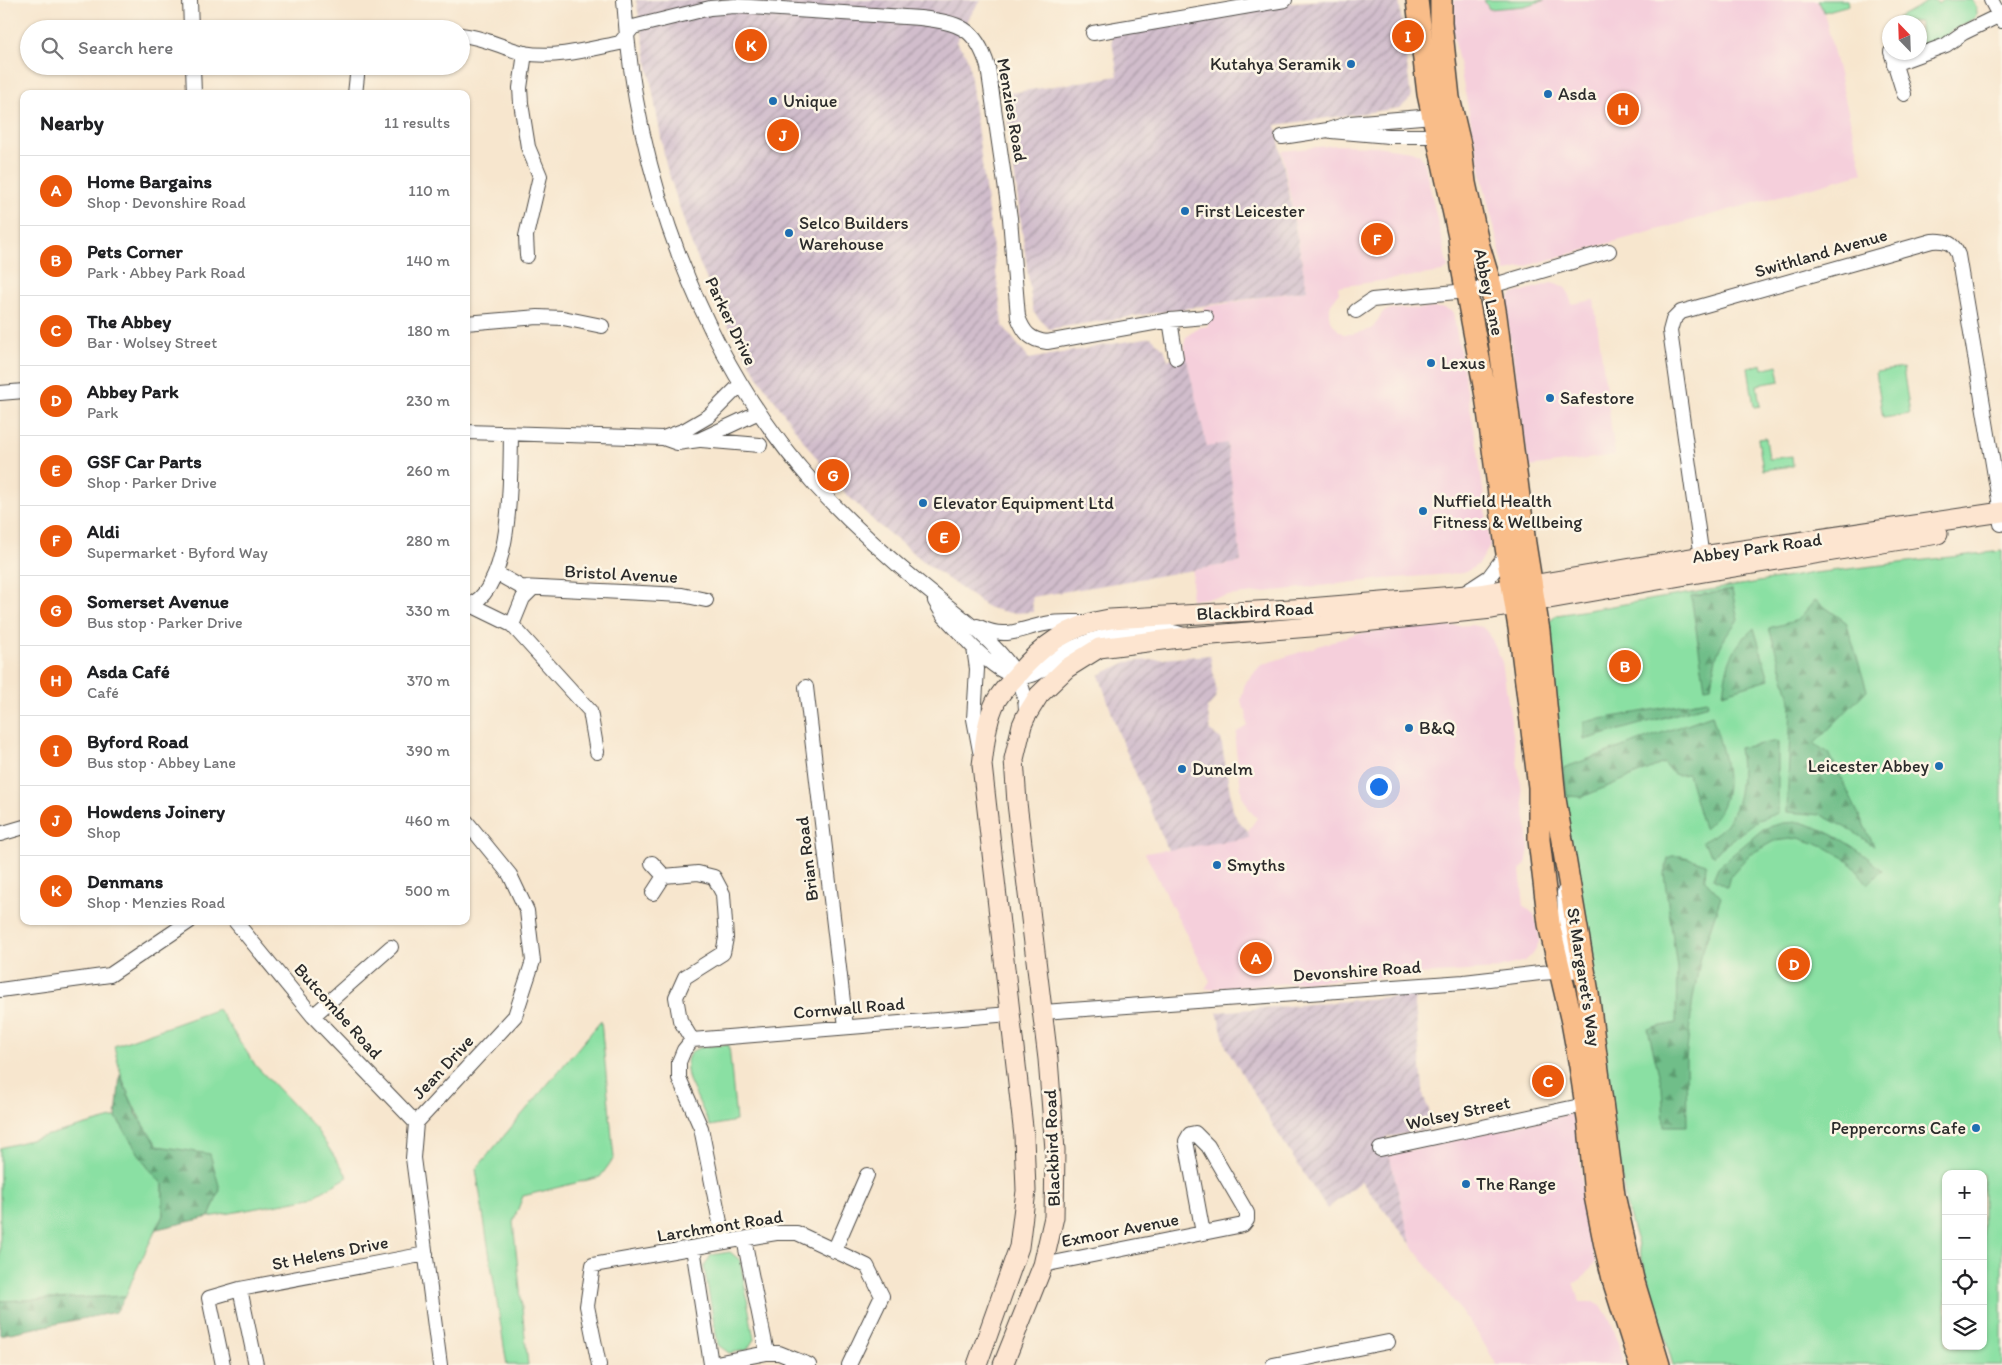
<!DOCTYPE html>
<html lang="en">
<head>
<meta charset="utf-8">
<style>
	:root { --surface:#fff; --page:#f2f2f2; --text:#202124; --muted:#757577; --line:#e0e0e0; --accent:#ea580c }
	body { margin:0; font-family:Itim,sans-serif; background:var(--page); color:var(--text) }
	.controls { position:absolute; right:15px; bottom:15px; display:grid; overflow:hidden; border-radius:10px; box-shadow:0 1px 4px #0004 }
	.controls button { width:45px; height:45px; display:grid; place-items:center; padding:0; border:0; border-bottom:1px solid var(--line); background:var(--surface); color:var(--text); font:25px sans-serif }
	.compass { position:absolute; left:1882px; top:15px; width:45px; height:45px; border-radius:50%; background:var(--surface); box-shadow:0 1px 4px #0004; rotate:337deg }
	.you { position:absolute; left:1378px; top:786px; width:18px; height:18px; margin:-12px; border:4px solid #fff; border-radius:50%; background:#1a73e8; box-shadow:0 0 0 8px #1a73e833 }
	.badge { display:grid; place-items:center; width:32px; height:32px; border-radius:50%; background:var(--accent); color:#fff; font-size:16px; font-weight:700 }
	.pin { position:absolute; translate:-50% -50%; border:2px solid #fff; box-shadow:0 1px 5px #0006 }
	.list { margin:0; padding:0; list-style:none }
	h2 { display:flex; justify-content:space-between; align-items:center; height:65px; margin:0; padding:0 20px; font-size:21px }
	h2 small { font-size:16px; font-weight:400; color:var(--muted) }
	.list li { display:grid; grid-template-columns:32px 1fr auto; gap:15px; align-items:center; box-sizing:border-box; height:70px; padding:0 20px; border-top:1px solid var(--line) }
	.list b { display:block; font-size:19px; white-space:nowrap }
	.list p { margin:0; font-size:16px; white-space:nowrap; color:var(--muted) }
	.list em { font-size:16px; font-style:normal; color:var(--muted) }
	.icon { flex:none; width:28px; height:28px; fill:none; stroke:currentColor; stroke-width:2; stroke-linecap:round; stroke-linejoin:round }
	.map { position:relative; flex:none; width:2002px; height:1365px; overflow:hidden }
	.search { position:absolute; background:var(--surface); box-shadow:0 1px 4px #0004; left:20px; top:20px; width:450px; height:55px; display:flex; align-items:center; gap:12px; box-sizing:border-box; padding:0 18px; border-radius:28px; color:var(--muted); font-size:19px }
	.panel { position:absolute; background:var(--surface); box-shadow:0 1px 4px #0004; left:20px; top:90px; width:450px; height:835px; border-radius:10px }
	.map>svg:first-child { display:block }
	.built { fill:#f5cfdb }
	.industrial { fill:url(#industrial-furrows) }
	.green { fill:#8ae0a3; stroke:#5a8667; fill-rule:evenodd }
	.forest { fill:url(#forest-firs); stroke:#4d745a }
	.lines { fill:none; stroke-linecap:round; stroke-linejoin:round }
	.street-casing { stroke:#4a4743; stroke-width:16 }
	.secondary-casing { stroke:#4a4743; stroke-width:21 }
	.primary-casing { stroke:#4a4743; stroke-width:24 }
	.street { stroke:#fff; stroke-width:14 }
	.secondary { stroke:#fde5d0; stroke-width:19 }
	.primary { stroke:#f9bd89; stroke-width:21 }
	.poi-dot { fill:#1f6fb2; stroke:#fcf5e5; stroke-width:2 }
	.labels { text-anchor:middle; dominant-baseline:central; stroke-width:5; stroke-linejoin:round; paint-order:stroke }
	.poi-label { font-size:18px; fill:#2b2b2b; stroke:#fcf5e5; text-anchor:start }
	.street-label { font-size:18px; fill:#2b2b2b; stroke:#fcf5e5 }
</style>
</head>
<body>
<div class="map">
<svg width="2002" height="1365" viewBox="0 0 2002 1365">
	<defs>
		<pattern id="industrial-furrows" width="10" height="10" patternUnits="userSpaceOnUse" patternTransform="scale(1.25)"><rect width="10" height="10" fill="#d1bdcc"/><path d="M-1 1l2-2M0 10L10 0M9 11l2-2" fill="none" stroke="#aa9aa6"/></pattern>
		<pattern id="forest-firs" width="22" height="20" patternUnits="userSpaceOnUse" patternTransform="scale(1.25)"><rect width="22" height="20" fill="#6fbe89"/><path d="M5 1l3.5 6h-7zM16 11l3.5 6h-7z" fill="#5b9b70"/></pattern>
	</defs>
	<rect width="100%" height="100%" fill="#fcf5e5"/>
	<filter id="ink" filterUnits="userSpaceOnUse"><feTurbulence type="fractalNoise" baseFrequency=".02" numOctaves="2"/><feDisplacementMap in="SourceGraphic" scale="10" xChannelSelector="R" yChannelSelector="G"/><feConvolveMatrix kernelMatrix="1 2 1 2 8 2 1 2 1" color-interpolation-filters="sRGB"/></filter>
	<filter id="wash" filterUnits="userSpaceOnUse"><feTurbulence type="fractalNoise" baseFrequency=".0096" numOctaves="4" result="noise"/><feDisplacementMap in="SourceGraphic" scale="20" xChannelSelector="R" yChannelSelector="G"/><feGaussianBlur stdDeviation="1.12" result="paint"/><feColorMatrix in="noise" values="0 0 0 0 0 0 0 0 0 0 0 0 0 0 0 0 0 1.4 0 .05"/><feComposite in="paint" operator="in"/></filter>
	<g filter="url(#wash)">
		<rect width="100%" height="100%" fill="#f7e6ce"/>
		<path class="built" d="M 1455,0 L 1848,0 L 1849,5 L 1824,12 L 1863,173 L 1505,272 L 1482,178 L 1449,12 Z
			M 1336,145 L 1375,146 L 1411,151 L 1419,154 L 1424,161 L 1448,268 L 1442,272 L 1338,287 L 1339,293 L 1330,305 L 1329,314 L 1330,320 L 1338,330 L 1343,334 L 1352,334 L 1372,329 L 1383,312 L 1391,309 L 1445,308 L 1453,312 L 1478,451 L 1490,546 L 1479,564 L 1464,573 L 1383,579 L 1191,600 L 1193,570 L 1241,562 L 1227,443 L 1207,448 L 1186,356 L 1184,343 L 1186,337 L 1197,328 L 1208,326 L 1204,307 L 1307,290 L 1282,151 Z
			M 1551,283 L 1563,286 L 1567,290 L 1572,304 L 1594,300 L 1615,455 L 1529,467 L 1505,304 L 1507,300 L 1513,294 Z
			M 1471,625 L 1482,627 L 1489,633 L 1502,662 L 1527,825 L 1529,848 L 1526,864 L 1520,870 L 1524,906 L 1534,914 L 1539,934 L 1539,942 L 1534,953 L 1525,961 L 1495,969 L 1205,989 L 1210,981 L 1145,853 L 1249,837 L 1248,831 L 1257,818 L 1251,812 L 1242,796 L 1235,742 L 1237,732 L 1247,726 L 1246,710 L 1243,708 L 1241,700 L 1245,683 L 1260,666 L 1267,663 L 1355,634 L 1396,629 Z
			M 1568,1114 L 1573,1114 L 1576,1118 L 1584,1199 L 1595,1262 L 1586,1275 L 1580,1280 L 1573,1282 L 1579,1302 L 1594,1302 L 1601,1306 L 1609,1318 L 1619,1342 L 1624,1365 L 1497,1365 L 1478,1334 L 1411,1244 L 1389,1155 Z"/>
		<path class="industrial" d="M 636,0 L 981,0 L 970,16 L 956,42 L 965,53 L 969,64 L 1003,326 L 1029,359 L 1151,337 L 1164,349 L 1168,360 L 1186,356 L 1207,447 L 1227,443 L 1241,562 L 1032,597 L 1033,612 L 1011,613 L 989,608 L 928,565 L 876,523 L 840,488 L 805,443 L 760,380 L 721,313 L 691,243 L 666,165 Z
			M 1326,0 L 1399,0 L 1411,98 L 1400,108 L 1276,125 L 1307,290 L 1049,329 L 1034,313 L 1032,305 L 1004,94 L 1118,76 L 1110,30 L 1264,4 Z
			M 1210,655 L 1217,693 L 1215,699 L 1207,708 L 1211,732 L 1221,739 L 1233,810 L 1237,819 L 1248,831 L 1249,838 L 1168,850 L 1117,729 L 1099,675 L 1127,662 Z
			M 1414,995 L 1424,1098 L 1436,1127 L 1385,1138 L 1411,1244 L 1361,1181 L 1327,1209 L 1285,1145 L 1226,1047 L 1217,1012 Z"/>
		<path class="green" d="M 1484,0 L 1545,0 L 1524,6 L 1489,9 Z
			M 1818,0 L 1848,0 L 1849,5 L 1824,12 Z
			M 1930,0 L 1935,0 L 1938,4 L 1943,0 L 1973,0 L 1977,11 L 1975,18 L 1953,30 L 1937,43 L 1920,48 L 1920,22 L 1892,21 Z
			M 1762,364 L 1763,369 L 1777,365 L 1780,381 L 1757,385 L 1760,406 L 1754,407 L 1748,368 Z
			M 1903,368 L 1910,414 L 1883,418 L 1876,372 Z
			M 1766,438 L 1769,459 L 1792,456 L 1793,466 L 1763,470 L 1758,439 Z
			M 2002,551 L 2002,1365 L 1673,1365 L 1626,1204 L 1565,812 L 1546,633 L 1549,622 L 1557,615 L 1814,573 ZM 1946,1174 L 1983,1174 L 1983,1346 L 1946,1346 Z
			M 218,1009 L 256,1066 L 316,1129 L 348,1177 L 311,1198 L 209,1217 L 220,1189 L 179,1151 L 158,1147 C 134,1111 123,1088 114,1046 Z
			M 601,1021 L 614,1158 L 600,1177 L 523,1196 L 513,1222 L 528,1365 L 507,1365 L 476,1169 Z
			M 729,1045 L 736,1121 L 710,1126 L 689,1080 C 679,1044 703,1046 729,1045 Z
			M 116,1117 L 146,1165 L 163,1184 L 163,1215 L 134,1275 L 126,1296 L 0,1301 L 0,1148 Z
			M 730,1252 L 740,1260 L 754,1339 L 747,1350 L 729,1353 L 718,1345 L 704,1267 L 711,1255 Z"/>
		<path class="forest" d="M 1732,590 L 1738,620 C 1718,645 1715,656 1711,687 L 1705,688 L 1691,596 Z
			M 1815,600 L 1846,622 L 1867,690 L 1814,744 L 1829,753 L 1874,846 L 1852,831 L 1821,815 L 1787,812 L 1791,701 L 1769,628 L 1798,620 Z
			M 1754,628 L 1769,679 L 1723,693 C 1728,661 1730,650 1754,628 Z
			M 1707,700 L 1708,705 L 1584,740 L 1584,722 Z
			M 1712,715 C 1723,756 1743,797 1704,829 L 1688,774 C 1673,776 1673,775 1664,763 L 1582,797 L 1567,796 L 1563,768 Z
			M 1778,741 L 1778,813 L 1758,820 L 1720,849 L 1714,856 L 1702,842 C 1707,839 1713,836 1718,832 C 1742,812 1743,776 1739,748 Z
			M 1800,822 C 1832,831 1858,848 1882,870 L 1868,884 L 1848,860 L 1825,847 L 1799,838 L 1774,841 L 1749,855 L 1730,876 L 1727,887 L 1713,879 L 1718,867 L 1763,829 L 1782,823 Z
			M 1672,856 L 1682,856 L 1706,864 L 1705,880 L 1721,897 L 1701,956 L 1693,998 L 1686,1059 L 1687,1126 L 1664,1126 L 1662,1087 L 1648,1029 L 1676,1023 L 1677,968 L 1664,874 L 1668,858 Z
			M 120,1075 L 137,1115 L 158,1146 L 210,1154 L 220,1189 L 209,1217 L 157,1229 L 163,1215 L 163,1185 L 146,1165 L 116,1117 Z
			M 126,1296 L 116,1312 L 0,1335 L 0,1301 Z"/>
	</g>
	<g filter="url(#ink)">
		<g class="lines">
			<g class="street-casing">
				<path id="street" d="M 190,0 L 191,29
					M 624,0 C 635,173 699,354 815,485 C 849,522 885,555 924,587 C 952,610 991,638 1012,668 C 1022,683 1027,698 1026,716
					M 1991,0 L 2002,21
					M 1093,33 L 1285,0
					M 461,35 C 484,37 503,48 524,53 C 555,59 590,49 620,43 L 633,27 L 710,8 L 735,6 L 920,18 C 959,23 976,27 988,67 L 1010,218 L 1018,317 C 1024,333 1030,340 1047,342 L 1170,320 L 1206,317
					M 1891,52 L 1904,94
					M 525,53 L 520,88 L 521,103 L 528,147 L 540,176 L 526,236 L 527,256
					M 1894,64 L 1946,45 L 1963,33 L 2000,15
					M 193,66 L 194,94
					M 355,94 L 357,76 L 356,66
					M 1331,131 L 1389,136 L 1437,136 L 1439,128
					M 1282,137 L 1328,130 L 1350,123 L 1433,116 L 1437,122
					M 1356,311 L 1372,300 L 1467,291 L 1491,286 L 1609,251
					M 1170,320 L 1176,358
					M 466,323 L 538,317 L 563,318 L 602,326
					M 0,393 L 24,391
					M 466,432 L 663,438 L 677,443 L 699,440 L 759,412
					M 663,438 L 685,430 L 709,416 L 741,384
					M 701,440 L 760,445
					M 1703,565 L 1670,331 L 1673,320 L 1681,312 L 1932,241 C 1945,240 1953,242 1958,255 L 1999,500 L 2001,524
					M 496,573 L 521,587 L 682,595 L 706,600
					M 1463,594 L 1489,577 L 1507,553
					M 935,601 L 944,616 L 974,648 L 977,669 L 974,719 L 980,751
					M 471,605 L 512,625 L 590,711 L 597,752
					M 466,607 C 514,590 510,476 511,434
					M 512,625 L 523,598 L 533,588
					M 977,626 C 1006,640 1016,630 1045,624 C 1057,621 1072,622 1084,622
					M 974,648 C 988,661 1006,679 1027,676 C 1040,675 1051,661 1062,654 C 1093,635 1149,622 1184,635
					M 806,687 L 846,1027
					M 0,834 L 24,827
					M 652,863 L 664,876 L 653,893
					M 664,876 L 698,873 L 714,877 L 723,894 L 726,938 L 723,953 L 685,977 L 676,997 L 680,1020 L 692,1040 L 684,1050 L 679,1062 L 679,1078 L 701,1128 L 724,1242
					M 235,921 L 313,1016 L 416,1123
					M 1563,967 L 1567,963 L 1564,892
					M 0,990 L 110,975 L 190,921
					M 1043,1012 L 1464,982 L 1540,973 L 1584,970
					M 313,1016 L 391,947
					M 692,1040 L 1010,1014
					M 1380,1149 L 1594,1103
					M 744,1239 L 767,1353
					M 693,1248 L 711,1364 L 767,1353 L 779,1353 L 809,1365
					M 834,1251 L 867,1175
					M 1043,1265 L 1243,1225 L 1247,1220 L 1247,1213 L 1208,1146 L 1195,1133 L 1190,1134 L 1186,1141 L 1203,1233
					M 223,1365 L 209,1298 L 240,1289
					M 256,1365 L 240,1289 L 426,1254
					M 440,1365 L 413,1158 L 416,1123 L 515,1016 L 533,961 L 527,911 L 510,875 L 466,821
					M 599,1365 L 587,1306 L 593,1265 L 776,1233 L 797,1233 L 867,1266 L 882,1296 L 849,1365
					M 1273,1365 L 1388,1342"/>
			</g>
			<g class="secondary-casing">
				<path id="secondary" d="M 977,1365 L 1019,1247 L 1026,1191 L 1024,1136 L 982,765 C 985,743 986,721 996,701 C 1001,692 1008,685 1015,677 C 1041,646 1069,625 1110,619 L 1309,608 L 1479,594 L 1702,556 L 2002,512
					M 1003,1365 L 1043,1265 L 1054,1217 L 1055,1150 L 1048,1059 L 1017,803 L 1014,759 L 1022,725 L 1026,716 L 1039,695 L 1067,668 L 1099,648 L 1187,637 L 1323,626 L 1492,609 L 1704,572 L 1938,534"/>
			</g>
			<g class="primary-casing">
				<path id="primary" d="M 1417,0 L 1428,94 L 1459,237 L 1462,267 L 1486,396 L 1506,547 L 1520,634 L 1539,787 L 1539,840 L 1549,924 L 1572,1022 L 1580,1066 L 1589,1126 L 1595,1196 L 1605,1246 L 1614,1283 L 1640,1365
					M 1441,0 L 1441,23 L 1449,98 L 1461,149 L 1465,183 L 1478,243 L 1491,286 L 1496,316 L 1525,544 L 1539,631 L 1555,799 L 1588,993 L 1614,1195 L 1633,1279 L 1659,1365"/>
			</g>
			<use href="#street" class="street"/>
			<use href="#secondary" class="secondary"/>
			<use href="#primary" class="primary"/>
		</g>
	</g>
	<g class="poi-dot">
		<circle cx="1351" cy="64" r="5"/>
		<circle cx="1548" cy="94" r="5"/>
		<circle cx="773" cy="101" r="5"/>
		<circle cx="1185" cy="211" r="5"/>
		<circle cx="789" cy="233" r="5"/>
		<circle cx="1431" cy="363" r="5"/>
		<circle cx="1550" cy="398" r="5"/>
		<circle cx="923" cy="503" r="5"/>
		<circle cx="1423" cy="511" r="5"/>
		<circle cx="1409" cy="728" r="5"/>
		<circle cx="1939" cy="766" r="5"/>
		<circle cx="1182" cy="769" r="5"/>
		<circle cx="1217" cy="865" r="5"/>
		<circle cx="1976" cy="1128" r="5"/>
		<circle cx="1466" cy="1184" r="5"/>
	</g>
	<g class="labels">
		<g class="poi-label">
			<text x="1341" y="64" text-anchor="end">Kutahya Seramik</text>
			<text x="1558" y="94">Asda</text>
			<text x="783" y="101">Unique</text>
			<text x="1195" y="211">First Leicester</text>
			<text x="799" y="223">Selco Builders<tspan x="799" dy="21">Warehouse</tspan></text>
			<text x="1441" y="363">Lexus</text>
			<text x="1560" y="398">Safestore</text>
			<text x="1433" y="501">Nuffield Health<tspan x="1433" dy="21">Fitness &amp; Wellbeing</tspan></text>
			<text x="933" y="503">Elevator Equipment Ltd</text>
			<text x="1419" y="728">B&amp;Q</text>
			<text x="1929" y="766" text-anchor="end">Leicester Abbey</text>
			<text x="1192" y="769">Dunelm</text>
			<text x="1227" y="865">Smyths</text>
			<text x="1966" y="1128" text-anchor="end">Peppercorns Cafe</text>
			<text x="1476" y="1184">The Range</text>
		</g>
		<g class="street-label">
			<text transform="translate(1012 110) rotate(80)">Menzies Road</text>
			<text transform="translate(1821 253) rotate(-16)">Swithland Avenue</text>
			<text transform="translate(1489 292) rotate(78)">Abbey Lane</text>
			<text transform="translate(731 321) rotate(64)">Parker Drive</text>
			<text transform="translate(1757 548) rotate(-8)">Abbey Park Road</text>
			<text transform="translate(621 574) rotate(3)">Bristol Avenue</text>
			<text transform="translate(1255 611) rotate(-3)">Blackbird Road</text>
			<text transform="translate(807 859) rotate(-97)">Brian Road</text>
			<text transform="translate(1357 971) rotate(-4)">Devonshire Road</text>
			<text transform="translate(1584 977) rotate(81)">St Margaret's Way</text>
			<text transform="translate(849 1008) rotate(-5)">Cornwall Road</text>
			<text transform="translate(338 1011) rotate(48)">Butcombe Road</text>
			<text transform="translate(443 1067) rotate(-47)">Jean Drive</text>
			<text transform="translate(1458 1113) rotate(-12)">Wolsey Street</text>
			<text transform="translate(1052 1148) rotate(-92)">Blackbird Road</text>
			<text transform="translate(720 1226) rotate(-9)">Larchmont Road</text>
			<text transform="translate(1120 1230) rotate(-11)">Exmoor Avenue</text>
			<text transform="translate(330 1253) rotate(-11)">St Helens Drive</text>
		</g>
	</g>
</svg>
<div class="controls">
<button>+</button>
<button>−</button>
<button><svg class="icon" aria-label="locate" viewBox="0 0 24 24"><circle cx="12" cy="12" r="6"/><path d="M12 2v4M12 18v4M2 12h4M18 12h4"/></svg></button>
<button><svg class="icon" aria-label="layers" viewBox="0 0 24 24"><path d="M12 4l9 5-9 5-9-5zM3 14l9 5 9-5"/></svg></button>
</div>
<svg class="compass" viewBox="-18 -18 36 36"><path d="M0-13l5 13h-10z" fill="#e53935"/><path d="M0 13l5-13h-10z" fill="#757577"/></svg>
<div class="you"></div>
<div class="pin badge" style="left:1256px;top:958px">A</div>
<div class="pin badge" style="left:1625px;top:666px">B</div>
<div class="pin badge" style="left:1548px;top:1081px">C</div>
<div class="pin badge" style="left:1794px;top:964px">D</div>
<div class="pin badge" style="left:944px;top:537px">E</div>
<div class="pin badge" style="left:1377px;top:239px">F</div>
<div class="pin badge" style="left:833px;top:475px">G</div>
<div class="pin badge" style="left:1623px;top:109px">H</div>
<div class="pin badge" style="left:1408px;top:36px">I</div>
<div class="pin badge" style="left:783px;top:135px">J</div>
<div class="pin badge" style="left:751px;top:45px">K</div>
<div class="search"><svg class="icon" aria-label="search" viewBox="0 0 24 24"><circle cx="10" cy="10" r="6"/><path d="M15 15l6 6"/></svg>Search here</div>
<section class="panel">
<h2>Nearby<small>11 results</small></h2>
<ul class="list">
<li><span class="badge">A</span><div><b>Home Bargains</b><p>Shop · Devonshire Road</p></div><em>110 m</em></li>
<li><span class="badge">B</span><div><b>Pets Corner</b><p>Park · Abbey Park Road</p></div><em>140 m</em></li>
<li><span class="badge">C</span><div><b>The Abbey</b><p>Bar · Wolsey Street</p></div><em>180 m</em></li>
<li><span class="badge">D</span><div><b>Abbey Park</b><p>Park</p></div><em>230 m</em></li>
<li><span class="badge">E</span><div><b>GSF Car Parts</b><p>Shop · Parker Drive</p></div><em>260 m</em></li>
<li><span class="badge">F</span><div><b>Aldi</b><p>Supermarket · Byford Way</p></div><em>280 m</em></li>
<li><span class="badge">G</span><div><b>Somerset Avenue</b><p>Bus stop · Parker Drive</p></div><em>330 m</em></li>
<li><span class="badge">H</span><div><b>Asda Café</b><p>Café</p></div><em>370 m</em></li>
<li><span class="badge">I</span><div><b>Byford Road</b><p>Bus stop · Abbey Lane</p></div><em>390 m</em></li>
<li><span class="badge">J</span><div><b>Howdens Joinery</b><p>Shop</p></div><em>460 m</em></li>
<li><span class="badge">K</span><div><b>Denmans</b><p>Shop · Menzies Road</p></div><em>500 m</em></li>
</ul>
</section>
</div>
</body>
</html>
